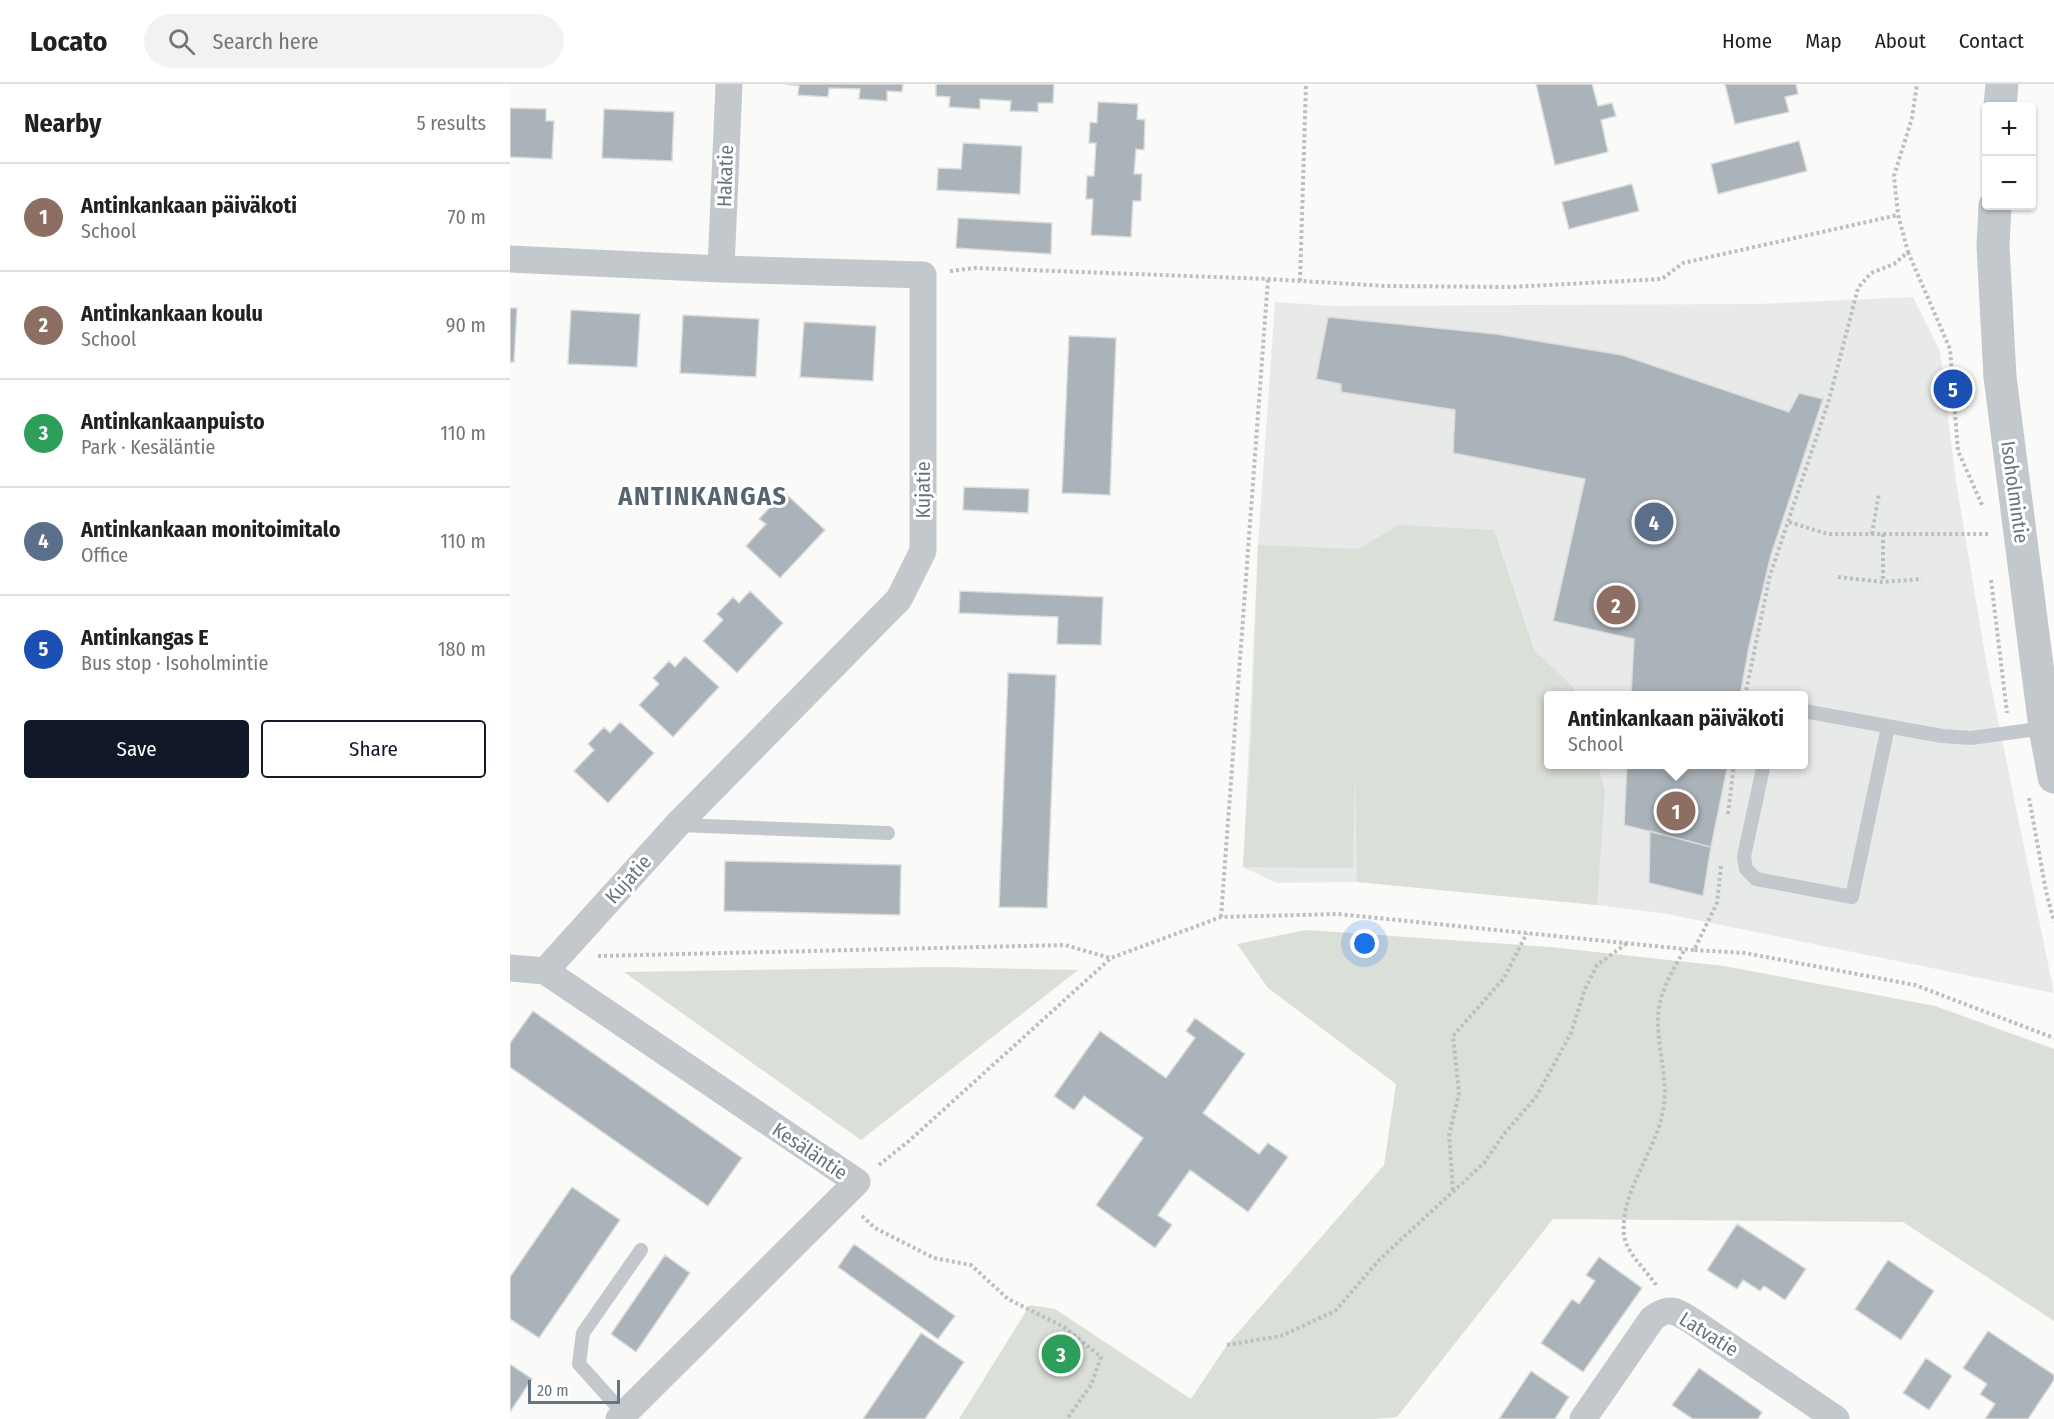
<!DOCTYPE html>
<html lang="en">
<head>
<meta charset="utf-8">
<style>
	:root { --surface:#fff; --page:#f2f2f2; --text:#202124; --muted:#757577; --line:#e0e0e0; --accent:#111827 }
	body { margin:0; font-family:"Fira Sans Condensed",sans-serif; background:var(--page); color:var(--text) }
	.controls { position:absolute; right:18px; top:18px; display:grid; overflow:hidden; border-radius:6px; box-shadow:0 2px 4px #0004 }
	.controls button { width:54px; height:54px; display:grid; place-items:center; padding:0; border:0; border-bottom:2px solid var(--line); background:var(--surface); color:var(--text); font:30px sans-serif }
	.scale { position:absolute; left:18px; bottom:15px; width:92px; box-sizing:border-box; padding-left:6px; border:3px solid #657683; border-top:0; font-size:16px; line-height:21px; white-space:nowrap; color:#657683; -webkit-text-stroke:4px #fff; paint-order:stroke }
	.you { position:absolute; left:855px; top:860px; width:21px; height:21px; margin:-15px; border:4px solid #fff; border-radius:50%; background:#1a73e8; box-shadow:0 0 0 9px #1a73e833 }
	.badge { display:grid; place-items:center; width:39px; height:39px; border-radius:50%; background:var(--accent); color:#fff; font-size:20px; font-weight:700 }
	.pin { position:absolute; translate:-50% -50%; border:3px solid #fff; box-shadow:0 2px 6px #0006 }
	.popup { position:absolute; left:1034px; top:607px; width:264px; height:78px; box-sizing:border-box; display:grid; place-content:center; border-radius:6px; background:var(--surface); filter:drop-shadow(0 2px 4px #0005); font-size:20px; white-space:nowrap; color:var(--muted) }
	.popup b { font-size:22px; color:var(--text) }
	.popup::after { content:''; position:absolute; left:50%; top:100%; margin-left:-12px; border:12px solid transparent; border-top-color:var(--surface) }
	.list { margin:0; padding:0; list-style:none }
	h2 { display:flex; justify-content:space-between; align-items:center; height:78px; margin:0; padding:0 24px; font-size:26px }
	h2 small { font-size:20px; font-weight:400; color:var(--muted) }
	.list li { display:grid; grid-template-columns:39px 1fr auto; gap:18px; align-items:center; box-sizing:border-box; height:108px; padding:0 24px; border-top:2px solid var(--line) }
	.list b { display:block; font-size:22px; white-space:nowrap }
	.list p { margin:0; font-size:20px; white-space:nowrap; color:var(--muted) }
	.list em { font-size:20px; font-style:normal; color:var(--muted) }
	.actions { display:flex; gap:12px; padding:18px 24px }
	.actions a { flex:1; padding:14px 0; border:2px solid var(--accent); border-radius:6px; text-align:center; font-size:21px; color:var(--accent) }
	.actions .main { background:var(--accent); color:#fff }
	.icon { flex:none; width:33px; height:33px; fill:none; stroke:currentColor; stroke-width:2; stroke-linecap:round; stroke-linejoin:round }
	.map { position:relative; flex:none; width:1544px; height:1335px; overflow:hidden }
	header { display:flex; align-items:center; gap:36px; box-sizing:border-box; height:84px; padding:0 30px; background:var(--surface); border-bottom:2px solid var(--line) }
	header strong { font-size:28px }
	nav { display:flex; gap:33px; margin-inline-start:auto; font-size:21px }
	.search { width:420px; height:54px; background:var(--page); display:flex; align-items:center; gap:15px; box-sizing:border-box; padding:0 21px; border-radius:33px; color:var(--muted); font-size:22px }
	main { display:flex }
	aside { flex:1; background:var(--surface) }
	.map>svg:first-child { display:block }
	.built { fill:#e8e9e9; fill-rule:evenodd }
	.green { fill:#dadfd7 }
	.building { fill:#aab3b9; stroke:#dcdcda; stroke-width:1.5 }
	.lines { fill:none; stroke-linecap:round; stroke-linejoin:round }
	.path { stroke:#bbbfc2; stroke-width:4; stroke-dasharray:3 3; stroke-linecap:butt }
	.service { stroke:#c3c8cc; stroke-width:14 }
	.minor { stroke:#c3c8cc; stroke-width:27 }
	.tertiary { stroke:#c3c8cc; stroke-width:33 }
	.labels { text-anchor:middle; dominant-baseline:central; stroke-width:6; stroke-linejoin:round; paint-order:stroke }
	.street-label { font-size:20px; fill:#657683; stroke:#fff }
	.district-label { font-size:26px; font-weight:bold; letter-spacing:1.5px; fill:#57646e; stroke:#fff }
</style>
</head>
<body>
<header>
<strong>Locato</strong>
<div class="search"><svg class="icon" aria-label="search" viewBox="0 0 24 24"><circle cx="10" cy="10" r="6"/><path d="M15 15l6 6"/></svg>Search here</div>
<nav><a>Home</a><a>Map</a><a>About</a><a>Contact</a></nav>
</header>
<main>
<aside>
<h2>Nearby<small>5 results</small></h2>
<ul class="list">
<li><span class="badge" style="background:#8d6e63">1</span><div><b>Antinkankaan päiväkoti</b><p>School</p></div><em>70 m</em></li>
<li><span class="badge" style="background:#8d6e63">2</span><div><b>Antinkankaan koulu</b><p>School</p></div><em>90 m</em></li>
<li><span class="badge" style="background:#2e9e5b">3</span><div><b>Antinkankaanpuisto</b><p>Park · Kesäläntie</p></div><em>110 m</em></li>
<li><span class="badge" style="background:#5c6f8a">4</span><div><b>Antinkankaan monitoimitalo</b><p>Office</p></div><em>110 m</em></li>
<li><span class="badge" style="background:#1a4fb4">5</span><div><b>Antinkangas E</b><p>Bus stop · Isoholmintie</p></div><em>180 m</em></li>
</ul>
<div class="actions"><a class="main">Save</a><a>Share</a></div>
</aside>
<div class="map">
<svg width="1544" height="1335" viewBox="0 0 1544 1335">
	<rect width="100%" height="100%" fill="#fafaf8"/>
	<path class="built" d="M 1403,213 L 1430,267 L 1446,397 L 1477,582 L 1544,909 L 1157,830 L 1087,821 L 847,798 L 766,799 L 733,783 L 748,461 L 765,218 L 824,222 L 1248,220 ZM 1038,612 L 1294,612 L 1294,680 L 1038,680 Z"/>
	<path class="green" d="M 889,441 L 984,446 L 1024,566 L 1063,603 L 1066,611 L 1038,612 L 1038,680 L 1088,681 L 1095,707 L 1087,821 L 847,798 L 845,683 L 843,784 L 733,783 L 742,643 L 748,461 L 848,465 Z
		M 796,846 L 1040,863 L 1214,882 L 1425,922 L 1544,965 L 1544,1237 L 1393,1138 L 1043,1135 L 887,1333 L 864,1335 L 449,1335 L 520,1221 L 545,1225 L 681,1315 L 717,1261 L 874,1081 L 886,1000 L 758,904 L 727,860 Z
		M 431,883 L 568,886 L 351,1056 L 114,888 Z"/>
	<path class="building" d="M 275,0 L 393,0 L 392,8 L 377,7 L 377,17 L 349,15 L 350,5 L 319,4 L 318,13 L 288,11 L 289,2 Z
		M 426,0 L 544,0 L 543,19 L 528,19 L 528,28 L 500,27 L 501,17 L 470,15 L 470,25 L 439,23 L 440,13 L 426,12 Z
		M 1026,0 L 1082,0 L 1088,22 L 1102,19 L 1106,32 L 1091,36 L 1098,68 L 1045,81 Z
		M 1215,0 L 1286,0 L 1288,10 L 1275,13 L 1279,28 L 1225,40 Z
		M 588,18 L 628,20 L 627,35 L 635,36 L 634,66 L 626,65 L 624,90 L 632,90 L 631,117 L 623,117 L 621,153 L 581,151 L 583,115 L 576,115 L 577,92 L 584,92 L 586,59 L 579,59 L 580,38 L 587,39 Z
		M 0,24 L 36,25 L 36,37 L 44,37 L 42,75 L 0,73 Z
		M 94,25 L 164,28 L 162,77 L 92,74 Z
		M 1289,57 L 1297,87 L 1208,110 L 1201,80 Z
		M 453,59 L 512,62 L 510,110 L 427,106 L 428,84 L 451,85 Z
		M 1122,100 L 1129,127 L 1059,145 L 1052,118 Z
		M 448,134 L 542,139 L 541,170 L 446,164 Z
		M 0,224 L 7,224 L 4,278 L 0,278 Z
		M 61,226 L 130,230 L 127,283 L 58,280 Z
		M 173,231 L 249,235 L 246,293 L 170,289 Z
		M 818,233 L 986,250 L 1112,271 L 1279,328 L 1289,309 L 1313,315 L 1261,471 L 1239,563 L 1230,612 L 1121,612 L 1124,555 L 1043,537 L 1075,395 L 943,369 L 945,326 L 831,308 L 831,300 L 806,295 Z
		M 294,238 L 366,242 L 363,297 L 290,293 Z
		M 559,252 L 606,254 L 600,411 L 552,409 Z
		M 454,403 L 519,405 L 518,429 L 453,426 Z
		M 274,408 L 315,446 L 270,494 L 236,462 L 256,440 L 249,435 Z
		M 240,507 L 273,539 L 227,589 L 193,557 L 213,536 L 207,530 L 223,513 L 229,519 Z
		M 450,507 L 593,513 L 591,561 L 547,560 L 548,533 L 449,529 Z
		M 175,572 L 209,603 L 163,653 L 129,621 L 149,600 L 143,594 L 159,577 L 165,583 Z
		M 498,589 L 546,591 L 537,824 L 489,823 Z
		M 110,638 L 144,669 L 98,719 L 64,687 L 84,666 L 78,660 L 94,643 L 100,649 Z
		M 1117,680 L 1218,680 L 1201,763 L 1114,741 Z
		M 1140,747 L 1201,763 L 1193,812 L 1139,799 Z
		M 215,777 L 391,781 L 390,831 L 214,827 Z
		M 23,927 L 232,1074 L 198,1122 L 0,983 L 0,959 Z
		M 685,934 L 735,970 L 693,1029 L 749,1070 L 758,1059 L 778,1073 L 738,1128 L 680,1086 L 648,1131 L 662,1141 L 645,1164 L 586,1121 L 633,1054 L 574,1012 L 564,1026 L 544,1012 L 590,947 L 656,994 L 685,954 L 676,947 Z
		M 62,1103 L 110,1136 L 29,1254 L 0,1235 L 0,1193 Z
		M 1227,1140 L 1296,1185 L 1275,1216 L 1254,1202 L 1250,1207 L 1233,1196 L 1227,1205 L 1197,1186 Z
		M 344,1160 L 445,1232 L 428,1255 L 328,1183 Z
		M 155,1171 L 180,1189 L 126,1268 L 101,1250 Z
		M 1089,1173 L 1132,1204 L 1073,1288 L 1031,1259 L 1062,1215 L 1069,1220 L 1085,1197 L 1076,1191 Z
		M 1378,1176 L 1424,1207 L 1391,1256 L 1345,1225 Z
		M 1478,1247 L 1544,1291 L 1544,1296 L 1518,1335 L 1475,1335 L 1485,1320 L 1470,1310 L 1477,1300 L 1453,1284 Z
		M 411,1249 L 454,1278 L 415,1335 L 353,1335 Z
		M 1416,1274 L 1442,1292 L 1419,1326 L 1393,1309 Z
		M 0,1280 L 22,1295 L 0,1328 Z
		M 1189,1284 L 1252,1328 L 1248,1335 L 1183,1335 L 1162,1321 Z
		M 1021,1287 L 1059,1313 L 1045,1335 L 989,1335 Z"/>
	<g class="lines">
		<path class="path" d="M 1398,168 L 1440,265 L 1448,367 L 1473,423
			M 440,187 L 465,184 L 758,195 L 876,202 L 1000,203 L 1152,195 L 1173,179 L 1388,131
			M 790,197 L 796,0
			M 1279,438 L 1318,450 L 1478,450
			M 1362,450 L 1369,409
			M 1373,450 L 1373,498
			M 1328,493 L 1373,498 L 1412,495
			M 1481,496 L 1497,629
			M 1235,612 L 1260,491 L 1319,316 L 1348,204 L 1361,189 L 1384,180 L 1398,168 L 1388,131 L 1384,92 L 1402,34 L 1407,0
			M 1519,714 L 1536,807 L 1544,838
			M 1218,730 L 1224,680
			M 1211,782 L 1207,819 L 1184,866 L 1235,869 L 1405,901 L 1544,954
			M 711,833 L 758,195
			M 88,872 L 555,861 L 600,874
			M 369,1081 L 399,1057 L 601,874 L 711,833 L 828,830 L 1184,866
			M 943,1106 L 939,1052 L 949,1009 L 943,952 L 994,894 L 1017,849
			M 352,1132 L 365,1144 L 424,1174 L 461,1181 L 498,1215 L 554,1243 L 591,1273 L 581,1301 L 557,1335
			M 1146,1201 C 1137,1187 1116,1169 1114,1151 C 1110,1104 1149,1066 1154,1020 C 1157,994 1149,968 1148,942 C 1146,913 1161,889 1175,865
			M 717,1261 L 771,1252 L 825,1227 L 870,1175 L 974,1079 L 994,1050 L 1026,1013 L 1061,949 L 1075,905 L 1087,881 L 1116,860"/>
		<path class="service" d="M 1294,627 L 1432,652 L 1461,654 L 1535,644
			M 1254,680 L 1234,772 L 1236,785 L 1246,795 L 1342,813 L 1378,643
			M 169,741 L 378,749
			M 114,1330 L 69,1280 L 73,1249 L 131,1166"/>
		<path class="minor" d="M 0,175 L 211,185 L 413,191 L 413,467 L 389,515 L 167,741 L 35,887
			M 211,185 L 219,0
			M 0,884 L 35,887 L 347,1098 L 109,1335
			M 1073,1335 L 1142,1235 C 1158,1222 1165,1226 1182,1237 L 1326,1335"/>
		<path class="tertiary" d="M 1490,22 L 1492,0
			M 1485,122 L 1483,162 L 1490,293 L 1535,644 L 1544,693"/>
	</g>
	<g class="labels">
		<g class="street-label">
			<text transform="translate(215 92) rotate(-88)">Hakatie</text>
			<text transform="translate(413 406) rotate(-90)">Kujatie</text>
			<text transform="translate(1505 408) rotate(82)">Isoholmintie</text>
			<text transform="translate(118 795) rotate(-48)">Kujatie</text>
			<text transform="translate(300 1067) rotate(34)">Kesäläntie</text>
			<text transform="translate(1199 1250) rotate(32)">Latvatie</text>
		</g>
		<g class="district-label">
			<text x="193" y="412">ANTINKANGAS</text>
		</g>
	</g>
</svg>
<div class="controls">
<button>+</button>
<button>−</button>
</div>
<div class="scale">20 m</div>
<div class="you"></div>
<div class="pin badge" style="left:1166px;top:727px;background:#8d6e63">1</div>
<div class="popup"><b>Antinkankaan päiväkoti</b>School</div>
<div class="pin badge" style="left:1106px;top:521px;background:#8d6e63">2</div>
<div class="pin badge" style="left:551px;top:1270px;background:#2e9e5b">3</div>
<div class="pin badge" style="left:1144px;top:438px;background:#5c6f8a">4</div>
<div class="pin badge" style="left:1443px;top:305px;background:#1a4fb4">5</div>
</div>
</main>
</body>
</html>
